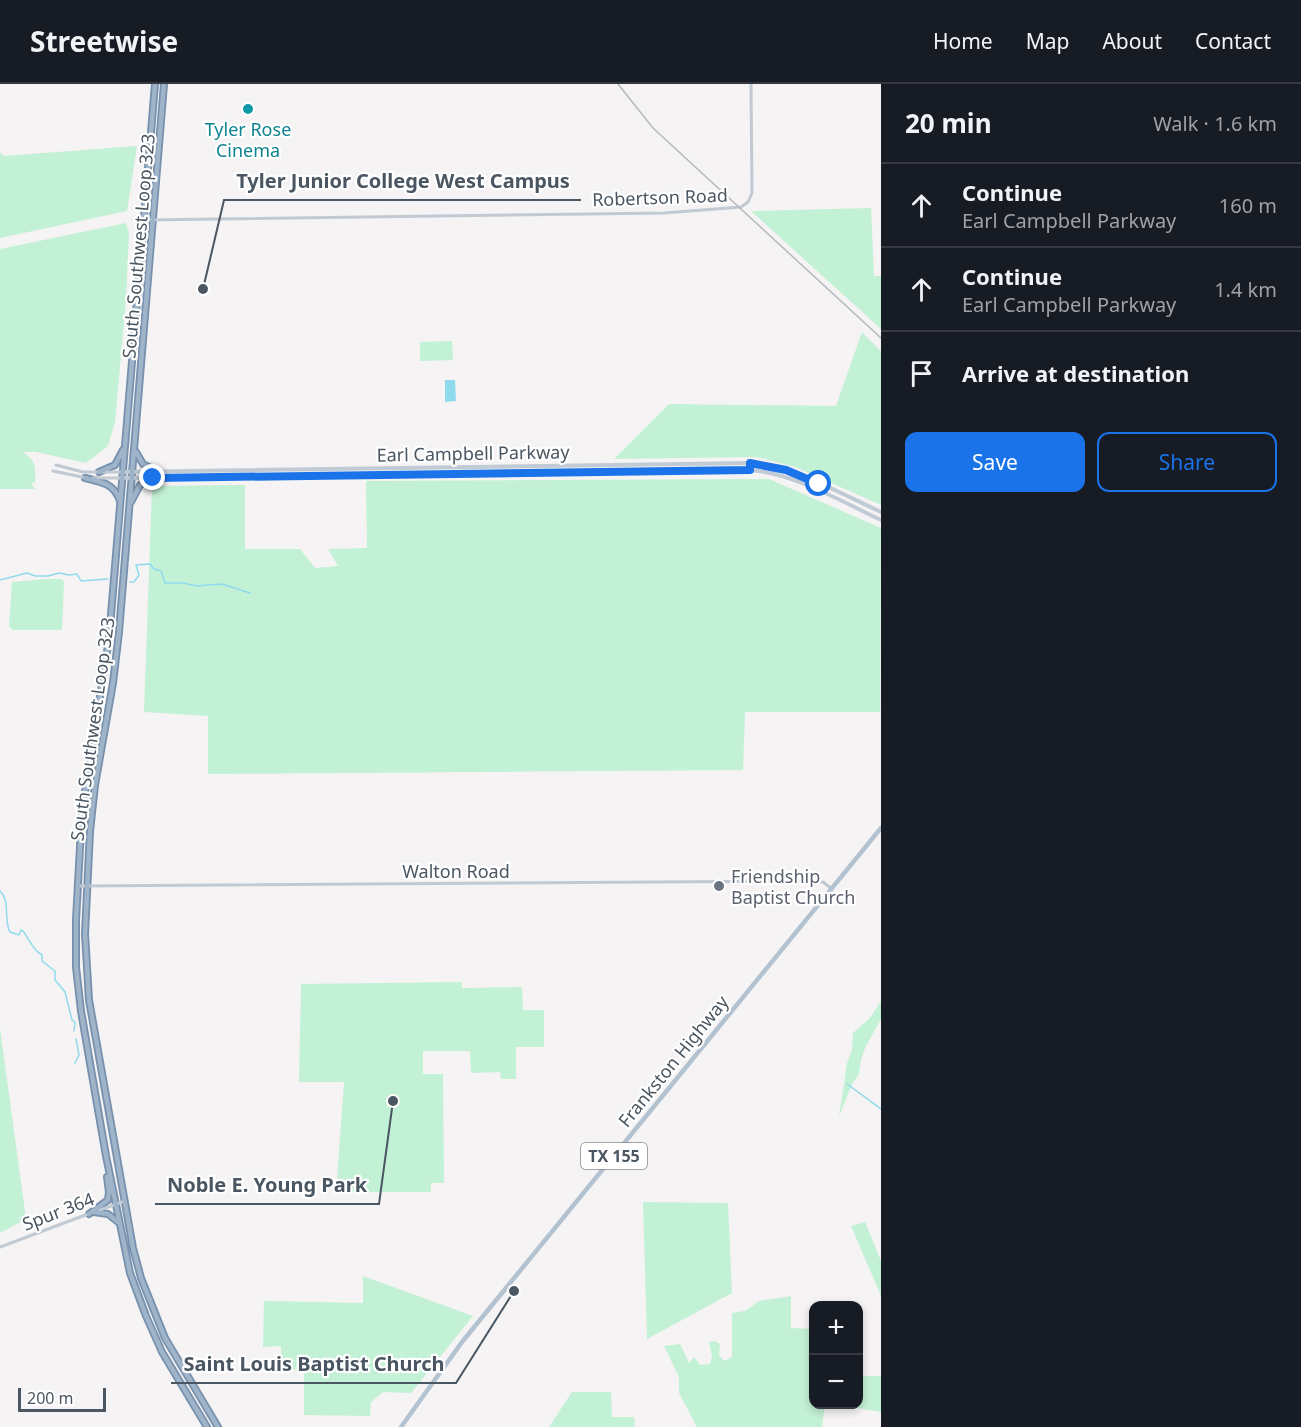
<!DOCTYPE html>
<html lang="en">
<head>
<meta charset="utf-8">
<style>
	:root { --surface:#171b24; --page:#242831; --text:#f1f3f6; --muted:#9ea1a6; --line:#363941; --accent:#1a73e8 }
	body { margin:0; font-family:"Noto Sans",sans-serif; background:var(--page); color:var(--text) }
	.controls { position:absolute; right:18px; bottom:18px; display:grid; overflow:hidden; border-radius:12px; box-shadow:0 3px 9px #0003 }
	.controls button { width:54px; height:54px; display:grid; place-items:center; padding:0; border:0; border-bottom:2px solid var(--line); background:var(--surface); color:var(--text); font:30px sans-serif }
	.scale { position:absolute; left:18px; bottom:15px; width:88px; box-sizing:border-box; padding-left:6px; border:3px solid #4a5661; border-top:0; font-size:16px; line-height:21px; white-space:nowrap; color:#4a5661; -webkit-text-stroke:4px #fff; paint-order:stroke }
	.stop { position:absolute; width:18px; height:18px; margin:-14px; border:4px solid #1a73e8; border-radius:50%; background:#fff }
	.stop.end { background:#1a73e8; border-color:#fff; box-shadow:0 2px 6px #0008 }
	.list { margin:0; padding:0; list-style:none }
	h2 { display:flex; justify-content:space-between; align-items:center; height:78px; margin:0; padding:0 24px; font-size:26px }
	h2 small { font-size:20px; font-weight:400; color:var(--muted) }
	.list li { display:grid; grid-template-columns:39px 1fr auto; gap:18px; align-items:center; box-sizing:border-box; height:84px; padding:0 24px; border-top:2px solid var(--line) }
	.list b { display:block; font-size:22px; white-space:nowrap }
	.list p { margin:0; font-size:20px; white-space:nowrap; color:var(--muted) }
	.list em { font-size:20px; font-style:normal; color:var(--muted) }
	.actions { display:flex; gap:12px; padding:18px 24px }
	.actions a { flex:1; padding:14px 0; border:2px solid var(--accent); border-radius:12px; text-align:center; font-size:21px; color:var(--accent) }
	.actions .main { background:var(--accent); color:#fff }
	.icon { flex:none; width:33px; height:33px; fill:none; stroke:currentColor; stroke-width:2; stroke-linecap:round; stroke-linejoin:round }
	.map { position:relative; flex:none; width:881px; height:1343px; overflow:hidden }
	header { display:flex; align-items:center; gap:36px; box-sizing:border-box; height:84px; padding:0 30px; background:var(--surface); border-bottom:2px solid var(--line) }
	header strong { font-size:28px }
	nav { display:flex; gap:33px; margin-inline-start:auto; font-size:21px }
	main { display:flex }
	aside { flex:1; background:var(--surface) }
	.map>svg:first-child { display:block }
	.green { fill:#c3f1d5 }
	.water { fill:#90daee }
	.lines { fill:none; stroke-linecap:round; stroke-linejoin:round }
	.stream { stroke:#90daee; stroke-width:1.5 }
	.trunk-casing { stroke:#7690ad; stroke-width:8 }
	.tertiary { stroke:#c1cad2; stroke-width:3 }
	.secondary { stroke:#c1cbd6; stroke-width:4 }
	.primary { stroke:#b3c2d1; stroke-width:4.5 }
	.trunk { stroke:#9fb4c9; stroke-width:4.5 }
	.rail { stroke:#b5b8bd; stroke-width:1.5 }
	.route { stroke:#1a73e8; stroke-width:8 }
	.culture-dot { fill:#0f9aa8; stroke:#fff; stroke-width:2 }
	.worship-dot { fill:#6b7280; stroke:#fff; stroke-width:2 }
	.labels { text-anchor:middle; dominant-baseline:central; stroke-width:4.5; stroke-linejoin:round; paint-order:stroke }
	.shield { fill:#fff; stroke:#808990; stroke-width:1.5 }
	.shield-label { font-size:16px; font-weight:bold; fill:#4a5661 }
	.culture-label { font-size:18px; fill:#0d838f; stroke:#fff }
	.street-label { font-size:18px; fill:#4a5661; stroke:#fff }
	.worship-label { font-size:18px; fill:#5b616d; stroke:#fff; text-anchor:start }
	.leader { fill:none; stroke:#4a5661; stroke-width:2 }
	.callout-dot { fill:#4a5661; stroke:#fff; stroke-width:2 }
	.callout-label { font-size:20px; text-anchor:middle; font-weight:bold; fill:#4a5661; stroke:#fff; stroke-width:4.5; stroke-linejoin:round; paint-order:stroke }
</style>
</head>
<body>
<header>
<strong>Streetwise</strong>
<nav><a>Home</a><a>Map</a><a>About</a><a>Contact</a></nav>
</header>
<main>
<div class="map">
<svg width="881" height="1343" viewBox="0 0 881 1343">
	<rect width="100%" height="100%" fill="#f5f3f3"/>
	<path class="green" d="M 137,62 L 127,127 L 0,154 L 0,68 L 4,72 Z
		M 871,124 L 874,192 L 881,192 L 881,245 L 751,127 Z
		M 126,139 L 129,149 L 126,216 L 115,338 L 108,362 L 86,379 L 36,368 L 23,368 C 36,378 36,381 35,399 L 31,399 L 35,405 L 0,405 L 0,165 Z
		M 862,248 L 881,267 L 881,421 L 795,383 L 757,373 L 614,375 L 669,320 L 836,322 Z
		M 452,257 L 453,276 L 420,277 L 420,258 Z
		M 769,395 L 881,444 L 880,628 L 745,628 L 743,686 L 208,690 L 208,632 L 144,628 L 152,402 L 245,401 L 245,465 L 300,465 L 315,484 L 338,482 L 328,465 L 367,464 L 366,397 Z
		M 46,495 L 62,495 L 64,498 L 62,546 L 12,546 L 9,542 L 12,498 Z
		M 462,898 L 462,904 L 522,903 L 523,926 L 544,926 L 544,963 L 516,963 L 516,995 L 501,995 L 500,988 L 471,989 L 470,967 L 423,967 L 423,990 L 443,990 L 444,1099 L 431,1099 L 431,1108 L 336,1108 L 344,998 L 299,998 L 301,900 Z
		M 881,917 L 881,935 L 866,962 L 861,975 L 859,990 L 852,1000 L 839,1033 L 847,979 L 852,966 L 853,949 L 869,935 Z
		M 0,944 L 26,1135 L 0,1149 Z
		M 643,1118 L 728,1119 L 732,1209 L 647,1255 Z
		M 865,1138 L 881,1177 L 881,1212 L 851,1142 Z
		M 363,1192 L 473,1232 L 411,1309 L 383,1308 L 371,1318 L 370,1332 L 304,1331 L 304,1285 L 282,1286 L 281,1262 L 263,1263 L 264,1217 L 363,1219 Z
		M 791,1212 L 791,1244 L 813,1245 L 814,1320 L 825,1321 L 822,1343 L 697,1343 L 679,1309 L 679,1293 L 664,1262 L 680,1260 L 689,1279 L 694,1273 L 700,1281 L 710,1280 L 712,1272 L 709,1258 L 715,1257 L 720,1260 L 719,1271 L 724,1277 L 732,1273 L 732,1229 L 745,1227 L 759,1217 Z
		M 859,1292 L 881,1292 L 881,1328 L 840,1321 L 858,1320 Z
		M 572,1308 L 611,1308 L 612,1333 L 634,1333 L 635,1343 L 549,1343 Z"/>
	<path class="water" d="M 445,296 L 455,296 L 456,317 L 445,318 Z"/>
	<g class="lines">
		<path class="stream" d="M 0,496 L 27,489 L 35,492 L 48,492 L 59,489 L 69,491 L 77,490 L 81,497 L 108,495
			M 130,498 L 134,498 L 139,491 L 136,481 L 150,480 L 154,485 L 161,487 L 165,499 L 183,499 L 197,502 L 222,500 L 250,509
			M 0,807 C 11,818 3,835 10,848 L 19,851 L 21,846 L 23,847 C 30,856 32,865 42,871 L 42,877 L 55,887 L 55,896 L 65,908 L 72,936 L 75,938 L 74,947
			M 75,979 L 79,971 L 76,955
			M 847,1000 L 881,1025"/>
		<g class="trunk-casing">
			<path id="trunk" d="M 155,0 L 109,555 L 82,727 L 76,836 L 76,883 L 81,927 L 106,1072 L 130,1189 L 146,1232 L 162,1268 L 207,1343
				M 164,0 L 119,548 L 113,599 L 95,701 L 90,747 L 85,850 L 89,916 L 133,1164 L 141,1194 L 165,1254 L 218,1343
				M 136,368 L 143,380 L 157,387
				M 99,388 L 115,381 L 123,366
				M 85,394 C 101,398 114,399 120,417
				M 131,418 L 140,401 L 153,394
				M 94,1128 L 108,1130 L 118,1138
				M 89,1130 L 108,1116 L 109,1108 L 107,1093"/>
		</g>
		<path class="tertiary" d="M 144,136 L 664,129 L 741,123 L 748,118 L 752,109 L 751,0
			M 56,381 L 83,388 L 123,388
			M 53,387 L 87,394
			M 93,394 L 122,394
			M 78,802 L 807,797 L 823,798 L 832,805
			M 97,1127 L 125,1117
			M 0,1163 L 88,1130"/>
		<path class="secondary" d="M 123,388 L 750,379 C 796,383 839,409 881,428
			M 122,394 L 750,386 C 796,390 840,417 881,436"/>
		<path class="primary" d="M 401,1343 L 462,1258 L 881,744"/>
		<use href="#trunk" class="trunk"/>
		<path class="rail" d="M 618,0 L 653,44 L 881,254"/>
	</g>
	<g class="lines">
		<path class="route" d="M 153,394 L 750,386 L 750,379 L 786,386 L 819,400"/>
	</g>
	<circle class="culture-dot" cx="248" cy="25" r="6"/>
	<circle class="worship-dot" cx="719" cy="802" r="6"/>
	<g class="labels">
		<rect class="shield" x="581" y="1059" width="66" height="26" rx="4.5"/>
		<g class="shield-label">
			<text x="614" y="1072">TX 155</text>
		</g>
		<g class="culture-label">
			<text x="248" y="45">Tyler Rose<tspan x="248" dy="21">Cinema</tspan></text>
		</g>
		<g class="street-label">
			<text transform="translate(660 113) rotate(-2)">Robertson Road</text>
			<text transform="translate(138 162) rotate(-85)">South Southwest Loop 323</text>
			<text transform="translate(473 369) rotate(-1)">Earl Campbell Parkway</text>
			<text transform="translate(92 645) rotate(-82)">South Southwest Loop 323</text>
			<text x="456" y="787">Walton Road</text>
			<text transform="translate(673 977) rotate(-51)">Frankston Highway</text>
			<text transform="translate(58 1127) rotate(-21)">Spur 364</text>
		</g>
		<g class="worship-label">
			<text x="731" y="792">Friendship<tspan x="731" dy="21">Baptist Church</tspan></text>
		</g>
	</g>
	<path class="leader" d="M203 205L224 116H581M393 1017L379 1120H155M514 1207L456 1299H171"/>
	<g class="callout-dot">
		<circle cx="203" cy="205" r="6"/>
		<circle cx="393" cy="1017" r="6"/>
		<circle cx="514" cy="1207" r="6"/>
	</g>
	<g class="callout-label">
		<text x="403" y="104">Tyler Junior College West Campus</text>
		<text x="267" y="1108">Noble E. Young Park</text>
		<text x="314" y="1287">Saint Louis Baptist Church</text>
	</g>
</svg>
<div class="controls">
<button>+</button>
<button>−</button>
</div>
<div class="scale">200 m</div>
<div class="stop" style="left:819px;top:400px"></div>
<div class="stop end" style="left:153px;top:394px"></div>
</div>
<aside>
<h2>20 min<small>Walk · 1.6 km</small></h2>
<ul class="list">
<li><svg class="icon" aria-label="ahead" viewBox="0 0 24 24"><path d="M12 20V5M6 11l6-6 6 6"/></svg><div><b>Continue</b><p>Earl Campbell Parkway</p></div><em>160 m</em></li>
<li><svg class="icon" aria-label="ahead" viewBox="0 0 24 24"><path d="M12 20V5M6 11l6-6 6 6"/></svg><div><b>Continue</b><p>Earl Campbell Parkway</p></div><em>1.4 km</em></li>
<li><svg class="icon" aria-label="arrive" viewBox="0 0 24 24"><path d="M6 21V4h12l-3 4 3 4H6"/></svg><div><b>Arrive at destination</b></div></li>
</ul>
<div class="actions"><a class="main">Save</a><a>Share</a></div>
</aside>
</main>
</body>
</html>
